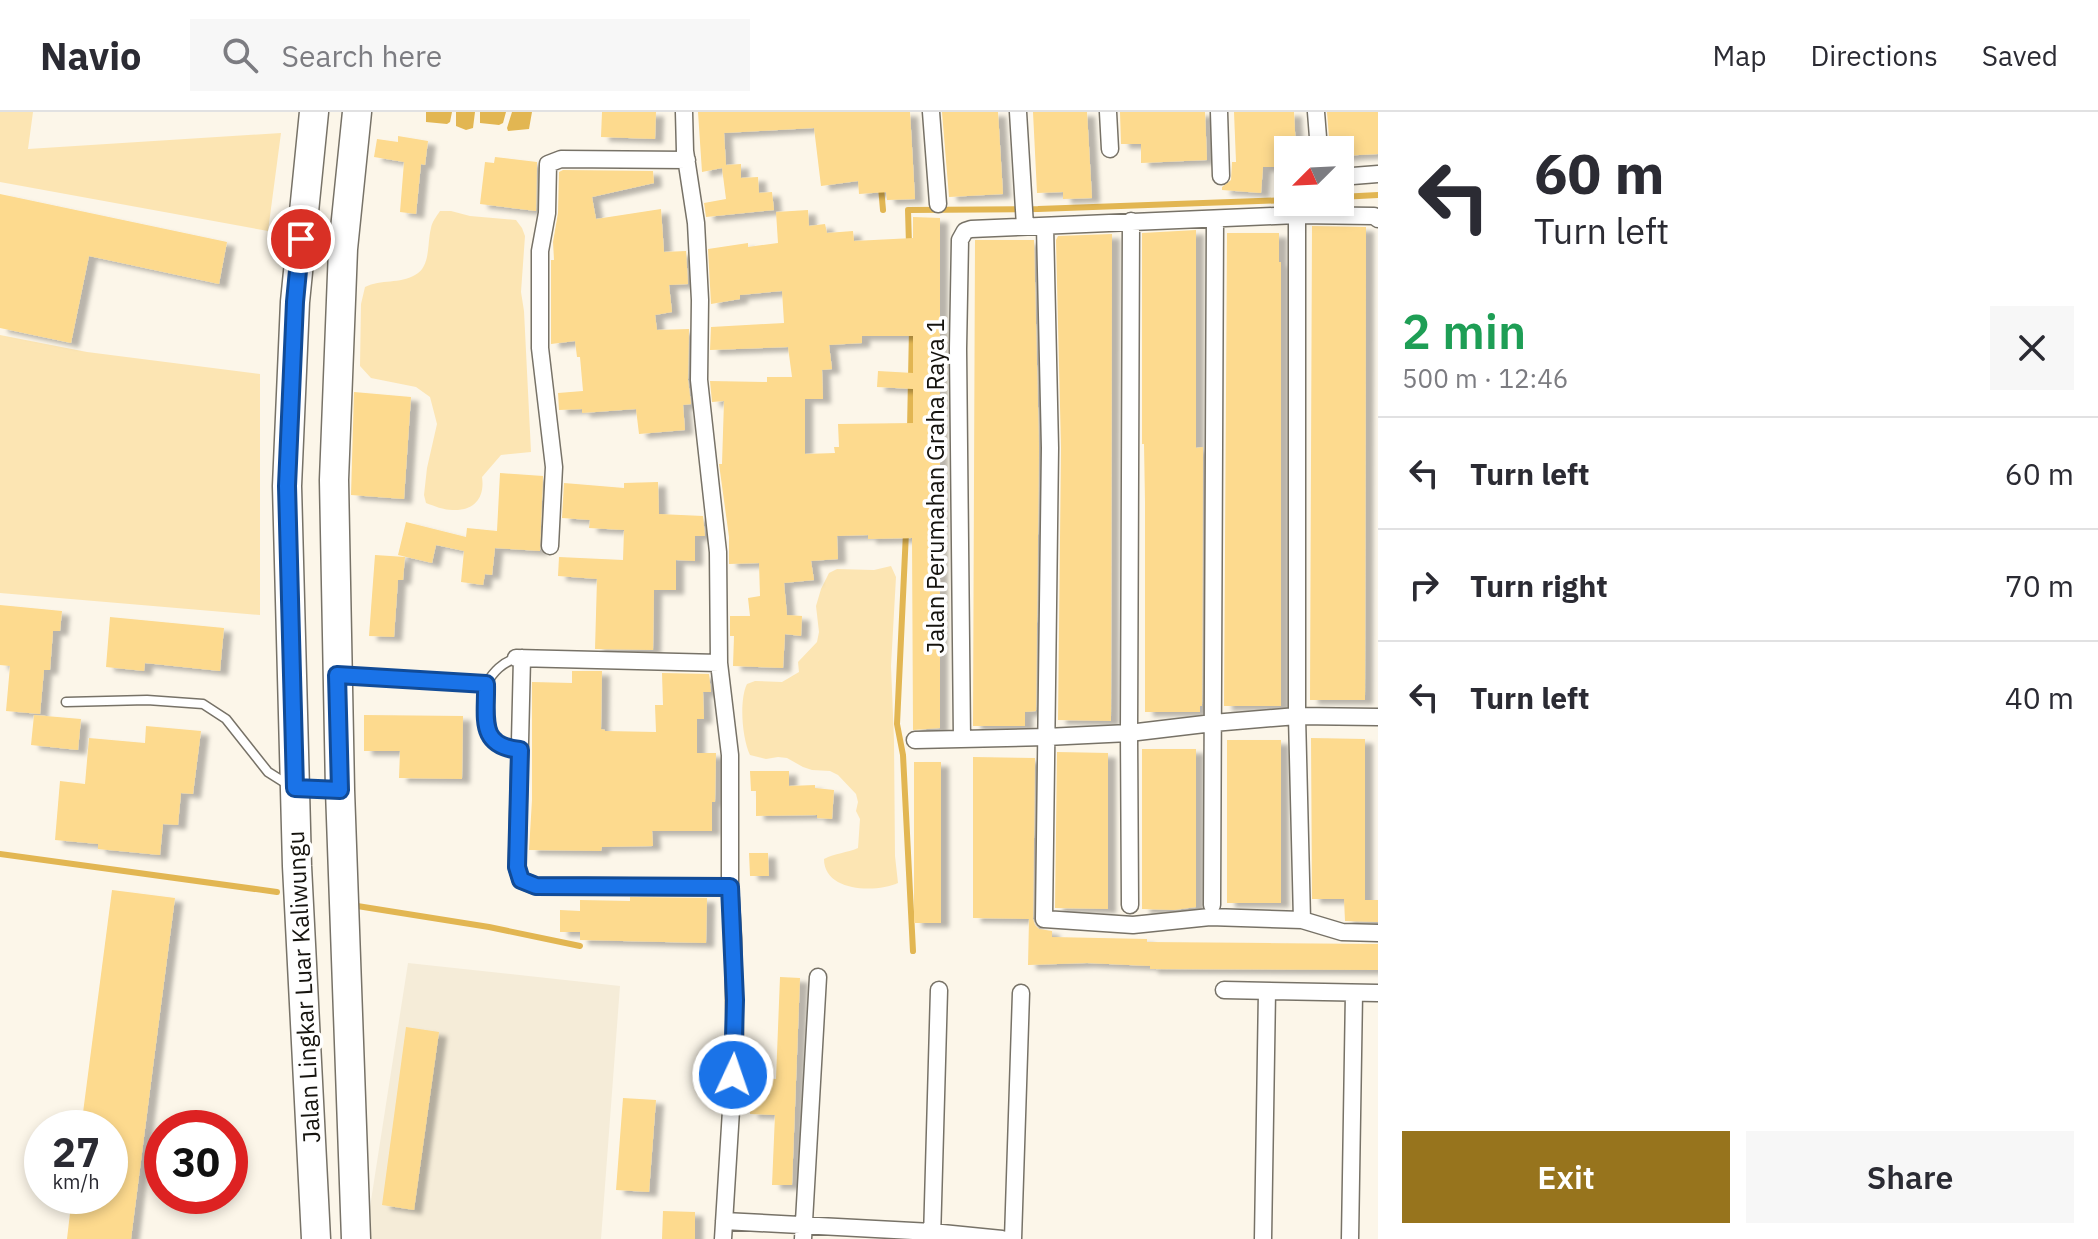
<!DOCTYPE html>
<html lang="en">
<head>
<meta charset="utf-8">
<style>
	body { margin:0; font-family:"IBM Plex Sans",sans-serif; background:#f7f7f7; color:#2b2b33; height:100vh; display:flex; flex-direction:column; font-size:30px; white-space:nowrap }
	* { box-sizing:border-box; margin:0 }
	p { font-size:26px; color:#7c7c81 }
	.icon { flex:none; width:44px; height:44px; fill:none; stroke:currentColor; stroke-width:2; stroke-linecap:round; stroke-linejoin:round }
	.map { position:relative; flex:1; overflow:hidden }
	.sheet { display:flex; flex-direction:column; background:#fff; width:720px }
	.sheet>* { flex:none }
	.top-card { background:#fff; color:#2b2b33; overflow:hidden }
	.needle { width:52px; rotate:246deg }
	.fabs { position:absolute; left:1274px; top:24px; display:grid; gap:16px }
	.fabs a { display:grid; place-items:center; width:80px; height:80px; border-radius:0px; background:#fff; box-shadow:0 4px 12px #0003; font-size:40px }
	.speed { position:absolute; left:24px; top:998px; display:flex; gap:16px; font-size:40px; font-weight:700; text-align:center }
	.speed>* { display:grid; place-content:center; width:104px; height:104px; border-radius:50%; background:#fff; box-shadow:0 4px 12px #0003; line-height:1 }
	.speed small { font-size:20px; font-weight:400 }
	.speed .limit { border:12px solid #d22; background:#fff; color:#111 }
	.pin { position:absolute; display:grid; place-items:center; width:68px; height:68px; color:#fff; margin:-34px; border:4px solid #fff; border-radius:50%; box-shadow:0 2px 8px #0007 }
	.me { position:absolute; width:88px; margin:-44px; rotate:3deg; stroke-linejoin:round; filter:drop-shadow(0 0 6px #0008) }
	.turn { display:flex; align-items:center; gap:28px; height:168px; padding:0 24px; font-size:36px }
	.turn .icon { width:104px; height:104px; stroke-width:2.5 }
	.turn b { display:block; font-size:56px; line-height:68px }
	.round { display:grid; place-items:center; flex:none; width:84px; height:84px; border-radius:0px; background:#f7f7f7 }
	.head { display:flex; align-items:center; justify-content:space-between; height:136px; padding:0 24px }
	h1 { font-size:48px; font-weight:600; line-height:60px; color:#1e9e55 }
	.button { display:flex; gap:16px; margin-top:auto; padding:16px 24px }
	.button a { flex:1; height:92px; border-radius:0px; background:#97741d; color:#fff; font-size:32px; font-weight:600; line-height:92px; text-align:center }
	.button a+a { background:#f7f7f7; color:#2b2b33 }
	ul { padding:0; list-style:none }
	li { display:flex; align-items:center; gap:24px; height:112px; padding:0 24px; border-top:2px solid #e1e1e2 }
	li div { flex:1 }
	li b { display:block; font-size:30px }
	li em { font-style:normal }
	header { display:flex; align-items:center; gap:48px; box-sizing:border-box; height:112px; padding:0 40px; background:#fff; border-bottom:2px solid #e1e1e2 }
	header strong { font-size:38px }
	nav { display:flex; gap:44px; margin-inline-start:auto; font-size:28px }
	.search { width:560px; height:72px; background:#f7f7f7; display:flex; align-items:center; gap:20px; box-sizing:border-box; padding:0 28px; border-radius:0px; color:#7c7c81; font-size:30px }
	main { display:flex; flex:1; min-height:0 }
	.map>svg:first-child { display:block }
	.built { fill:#f5ecd8 }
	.green { fill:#fce5b3 }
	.water { fill:#e2b652 }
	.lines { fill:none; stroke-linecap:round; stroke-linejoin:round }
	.stream { stroke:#e2b652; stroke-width:6 }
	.building { fill:#fdda8e; fill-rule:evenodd; filter:url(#shadow) }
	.lane-casing { stroke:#777267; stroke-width:11 }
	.street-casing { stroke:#777267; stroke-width:19 }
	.highway-casing { stroke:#777267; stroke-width:31 }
	.lane { stroke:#fff; stroke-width:8 }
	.street { stroke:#fff; stroke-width:16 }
	.highway { stroke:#fff; stroke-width:28 }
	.route-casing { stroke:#114b97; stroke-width:20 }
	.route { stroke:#1a73e8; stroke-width:14 }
	.labels { text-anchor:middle; stroke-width:7; stroke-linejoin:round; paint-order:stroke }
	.street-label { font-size:24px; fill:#15130e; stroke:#fff }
</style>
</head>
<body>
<header>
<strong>Navio</strong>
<div class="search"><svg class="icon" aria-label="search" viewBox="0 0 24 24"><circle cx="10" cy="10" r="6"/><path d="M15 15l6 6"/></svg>Search here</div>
<nav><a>Map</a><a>Directions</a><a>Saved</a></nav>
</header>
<main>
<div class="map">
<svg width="1378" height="1127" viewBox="0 0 1378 1127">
	<defs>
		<filter id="shadow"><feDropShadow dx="8" dy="4.5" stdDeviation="2" flood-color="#0004"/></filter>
	</defs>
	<rect width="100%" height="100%" fill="#fcf6e9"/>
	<path class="built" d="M408,851l212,23 -19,253h-236z"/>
	<path class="green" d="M0,0h33l-5,37 253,-16 -13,98 -268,-49z
		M440,99h11l19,5 46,4 6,8 3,8 -4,56 3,19 7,141 -30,3 -19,22c3,20 -7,34 -30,33 -8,0 -18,-4 -26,-7l-2,-8 3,-27 10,-44 -7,-27 -14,-10 -45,-9 -11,-12 1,-62 4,-17c16,-8 35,-3 50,-12 16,-8 12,-32 16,-47 1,-6 5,-11 9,-17z
		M0,223l87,17 173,22v241l-260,-22z
		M891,454l5,11 -5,89 3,75 1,115 3,27c-22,10 -74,9 -74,-24 11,-6 23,-6 34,-11l2,-29 -4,-8 2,-9 -2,-8 -18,-19 -8,-4 -18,-1 -9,-3 -16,-9 -9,-1 -12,2 -16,-4c-8,-17 -11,-55 -3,-71l8,-3 27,1 17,-10 -1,-10 19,-20 2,-10 -3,-26 5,-17 8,-16 8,-4 37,1z"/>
	<path class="water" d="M426,0h26l-2,10 -3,2 -21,-2z
		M456,0h19l-2,16 -7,2 -10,-4z
		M480,0h26l-3,11 -4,2 -19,-2z
		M512,0h20l-3,17 -21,2 -1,-3z"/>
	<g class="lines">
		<path class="stream" d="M881,75l2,23
			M1340,85l38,-2
			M909,133l-1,-35 130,-1 250,-9
			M910,317l2,-101
			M906,420l-9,192 6,31 10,196
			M0,742l277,38
			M351,793l138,22 91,19"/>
	</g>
	<path class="building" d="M602,0h54l-1,27 -54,-2z
		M698,0h212l5,87 -28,1 -1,-8 -27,2 -1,-13 -37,5 -7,-58 -90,5 2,32 15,-1v14l17,-1 1,16 13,-1 2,18 -68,7 -2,-14 22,-4 -4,-31 -20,4z
		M942,0h56l5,82 -54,3z
		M1033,0h54l5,86 -29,1v-7l-26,1z
		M1120,0h85l2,48 -66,3v-19h-20z
		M1234,0h60l2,38h-8v17h-25l-2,26 -39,-3v-3l9,-7 1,-18h4z
		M1327,0h51v42l-38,2v-6h-10z
		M398,24l30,5 -3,24 -4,-1 -5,50 -16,-2 4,-50 -30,-5 3,-18 21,3z
		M495,45l42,5 -1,49 -56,-7 5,-42 9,1z
		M563,58l90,1 1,12 -62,14 4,22 65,-10 3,43 22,-1 2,33 -19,1 3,27 -17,3 2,15 32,-1 -1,51 3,24 -8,1 2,25 -46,4 -3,-25 -54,4v-4l-23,1 -1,-17 25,-2 -3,-34h-3l-2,-16 -24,3v-84h3l-1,-18 5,-29 1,-41z
		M0,82l227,48 -8,42 -130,-28 -18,87 -71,-15z
		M808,98l1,16 16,-2 2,9 26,-2 1,10 59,-3v-21l27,1v510l-27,2 -1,-192 -44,1v-4l-31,1 1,23 -27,2 3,19 -30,3 3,32 15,1 -1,20 -16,-2 -2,34 -50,-2 1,-30h-4v-20h20l-2,-18 12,-2 -1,-33 -30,1v-27l-10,-73h3l2,-63 -12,1 -2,-21 57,1v-5h25l-4,-30 -78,3 1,-23 73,-4 -2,-32 -42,4v4l-29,5 -3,-55 40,-6v4l30,-4 -2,-31zM862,224h51v37l-35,-2 -1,16 36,2v34l-75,1 1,23h-5l1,6 -30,1v-55h18l-1,-29 10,-1 -3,-24 33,-2z
		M1312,114l54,1 -1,473h-55z
		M1196,118v218l7,-1 -1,259h-2v6h-55v-210l-1,-58h-2v-211z
		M1227,121h52v29h2v444h-57z
		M1112,122l-1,487 -53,-1 3,-272 -5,-208 2,-4z
		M975,128h59l5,208 -3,263 -11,1v14h-52z
		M354,280l57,5 -7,102 -53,-4z
		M500,361l43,3 -3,75 -45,-3 -3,27 -7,-1 -2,11 -22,-3 3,-31 -28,-6 -4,18 -34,-8 8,-33 60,15 1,-9 30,3z
		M658,370l1,32 44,2 2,20h-10v25l-19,-1v30h-22l-1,60 -58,-1 2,-70 -39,-3 1,-19 64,3 1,-30 -35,-2 1,-8 -28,-2 2,-35 60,5v-5z
		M375,443l30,2 -2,23h-5l-4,57 -25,-1z
		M0,493l62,6 -2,20h-7l-3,39h-6l-4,44 -34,-3 4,-45 -10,-1z
		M110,505l114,11 -4,43 -75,-8 -1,8 -38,-4z
		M572,559h30l-1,58 4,1v1l51,1 -1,-27h8l-1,-32 47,1 2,18h-8l1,27h-7v34h19l-1,49h-3v29h-60l1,15 -51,1 -1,4 -72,-1 3,-50v-118l40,1z
		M34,603l47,4 -3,31 -47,-5z
		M364,603l99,1 -1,63 -63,-1 1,-27h-36z
		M146,614l55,5 -8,63 -12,-1 -3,32 -15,-1 -3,31 -62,-6v-5l-43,-4 5,-59 25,3 4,-46 56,5z
		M1311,626l54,1v161h13v22l-33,-1 -1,-22h-32z
		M1227,628h54v163h-54z
		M1142,637h54v158l-22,3 -32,-1z
		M1057,640l51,1v156l-53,-1z
		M973,645l62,1 -2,161 2,6 4,4 13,2v6l95,2v3l231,2v26l-228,-1v-3l-63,-3 -59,2 1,-46 -56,-1z
		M914,650h27v161h-27z
		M750,659h39v15l26,-1v3l19,2 -2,29 -15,-1v-3l-61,1v-25h-5z
		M749,741h19l1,23h-19z
		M112,778l63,8 -21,161 -23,180h-64l5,-43h38v-68h-29z
		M630,785l77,1 -1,45 -126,-3v-8h-20v-22l20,1v-11l50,1z
		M780,865l20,1 -8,207h-20l3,-70 -25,-1 1,-36 25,1z
		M406,915l33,5 -25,178 -32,-5z
		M623,986l33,2 -7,92 -33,-2z
		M663,1099l32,1v27h-33z"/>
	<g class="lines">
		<g class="lane-casing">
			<path id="lane" d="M344,563l142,9c8,-13 16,-21 30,-26
				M486,572c1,34 -9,61 34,66
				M66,590l81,-2 56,4 23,15 42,53 19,12
				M300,677l34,1"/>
		</g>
		<g class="street-casing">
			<path id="street" d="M684,0l1,39 11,72 4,77 -1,80 19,172 1,111 11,92v132l3,51 2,108 -12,193
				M931,0l7,92
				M1018,0l7,114
				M1108,0l2,37
				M1219,0l2,64
				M1316,0l3,38
				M1340,65l38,-3
				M1297,103v501l5,204
				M1045,114l5,222 -6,471 89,6 77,-8 92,3 40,12 36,1
				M550,434l4,-79 -14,-119v-97l7,-38 1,-49 13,-5 126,1
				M516,546l203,5
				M522,546l-5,209 4,13 15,6 194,1
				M962,627l-4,-390 2,-109 5,-9 6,-2 326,-14 77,1 4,3
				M915,628l131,-3 83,-4 84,-10 84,-7 81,1
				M1130,793l-1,-172 2,-512
				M1212,793l3,-686
				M1224,878l154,3
				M724,1109l208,11 70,7
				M803,1127l15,-262
				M932,1127l7,-249
				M1013,1127l8,-246
				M1263,1127l4,-248
				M1350,1127l4,-246"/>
		</g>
		<g class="highway-casing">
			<path id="highway" d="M314,0l-19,190 -8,184 10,380 19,373
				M356,1127l-16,-449 -6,-310 9,-231 14,-137"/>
		</g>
		<use href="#lane" class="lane"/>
		<use href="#street" class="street"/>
		<use href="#highway" class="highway"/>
	</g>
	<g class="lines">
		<g class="route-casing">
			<path id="route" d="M301,127l-6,63 -8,184 8,302 45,2 -3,-115 149,9c1,33 -9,62 34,66l-3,117 4,13 15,6 194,1 5,113 -2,75"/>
		</g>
		<use href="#route" class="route"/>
	</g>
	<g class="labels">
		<g class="street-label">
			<text transform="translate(936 374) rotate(-90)" y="8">Jalan Perumahan Graha Raya 1</text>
			<text transform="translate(304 875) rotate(-93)" y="8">Jalan Lingkar Luar Kaliwungu</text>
		</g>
	</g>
</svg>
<div class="fabs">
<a><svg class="needle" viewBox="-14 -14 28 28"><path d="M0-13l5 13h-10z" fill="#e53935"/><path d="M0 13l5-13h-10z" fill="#7c7c81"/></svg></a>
</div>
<div class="speed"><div>27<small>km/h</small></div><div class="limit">30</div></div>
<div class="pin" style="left:301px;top:127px;background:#d93025"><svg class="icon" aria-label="arrive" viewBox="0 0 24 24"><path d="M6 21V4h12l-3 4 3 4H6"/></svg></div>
<svg class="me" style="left:733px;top:963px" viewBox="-20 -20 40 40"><circle r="17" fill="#1a73e8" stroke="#fff" stroke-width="3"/><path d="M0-11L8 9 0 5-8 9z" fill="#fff"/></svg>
</div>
<section class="sheet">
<div class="top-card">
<div class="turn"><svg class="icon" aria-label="left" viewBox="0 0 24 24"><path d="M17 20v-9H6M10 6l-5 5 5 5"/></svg><div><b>60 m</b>Turn left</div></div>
</div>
<div class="head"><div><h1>2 min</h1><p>500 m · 12:46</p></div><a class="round"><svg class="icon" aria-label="close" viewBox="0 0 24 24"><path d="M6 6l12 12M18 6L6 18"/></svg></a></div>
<ul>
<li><svg class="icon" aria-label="left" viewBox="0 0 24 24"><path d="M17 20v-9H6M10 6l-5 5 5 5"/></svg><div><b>Turn left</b></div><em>60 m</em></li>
<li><svg class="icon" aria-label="right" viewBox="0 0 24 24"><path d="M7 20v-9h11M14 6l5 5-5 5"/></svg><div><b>Turn right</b></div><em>70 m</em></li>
<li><svg class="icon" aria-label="left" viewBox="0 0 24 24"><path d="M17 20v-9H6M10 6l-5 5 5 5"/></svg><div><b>Turn left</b></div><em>40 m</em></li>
</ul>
<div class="button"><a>Exit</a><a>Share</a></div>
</section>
</main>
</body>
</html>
